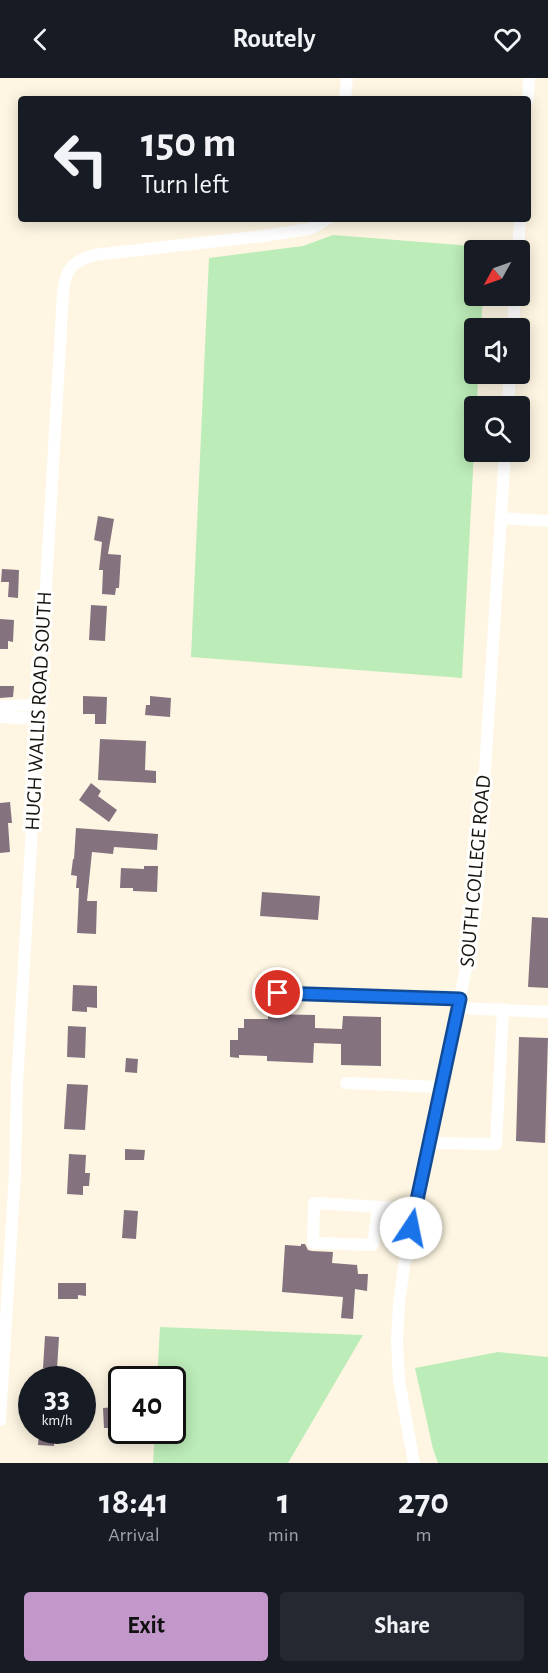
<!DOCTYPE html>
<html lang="en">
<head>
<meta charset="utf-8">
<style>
	body { margin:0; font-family:"Alegreya Sans",sans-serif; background:#242831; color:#f1f3f6; height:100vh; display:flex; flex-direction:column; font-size:22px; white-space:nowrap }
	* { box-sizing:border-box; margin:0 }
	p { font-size:20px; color:#9ea1a6 }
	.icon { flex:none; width:33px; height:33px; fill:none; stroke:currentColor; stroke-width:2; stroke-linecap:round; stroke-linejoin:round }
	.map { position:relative; height:1385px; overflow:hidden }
	.sheet { display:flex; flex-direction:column; background:#171b24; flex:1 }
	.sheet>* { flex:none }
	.hud { position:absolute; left:18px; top:18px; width:513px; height:126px; border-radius:6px; box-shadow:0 3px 15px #0003; background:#171b24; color:#f1f3f6; overflow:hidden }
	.needle { width:39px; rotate:230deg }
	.fabs { position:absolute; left:464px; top:162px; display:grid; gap:12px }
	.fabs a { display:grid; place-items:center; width:66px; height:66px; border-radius:6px; background:#171b24; box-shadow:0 3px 15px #0003; font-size:30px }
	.speed { position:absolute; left:18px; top:1288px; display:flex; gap:12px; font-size:30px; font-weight:700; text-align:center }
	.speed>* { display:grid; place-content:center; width:78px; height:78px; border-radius:50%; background:#171b24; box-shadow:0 3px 15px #0003; line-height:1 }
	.speed small { font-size:15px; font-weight:400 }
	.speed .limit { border:3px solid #111; border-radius:9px; background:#fff; color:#111 }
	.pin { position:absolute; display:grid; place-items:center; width:51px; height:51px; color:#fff; margin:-26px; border:3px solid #fff; border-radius:50%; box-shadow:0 2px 6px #0007 }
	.me { position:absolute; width:66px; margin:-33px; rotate:11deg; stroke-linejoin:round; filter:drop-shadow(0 0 4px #0008) }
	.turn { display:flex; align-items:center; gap:21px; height:126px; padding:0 24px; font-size:27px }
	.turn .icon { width:78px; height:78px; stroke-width:2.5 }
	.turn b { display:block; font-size:42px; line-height:51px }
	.eta { display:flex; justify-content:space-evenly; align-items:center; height:102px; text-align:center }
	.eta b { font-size:36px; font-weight:700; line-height:42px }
	.primary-button { display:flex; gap:12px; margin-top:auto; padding:12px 24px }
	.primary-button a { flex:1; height:69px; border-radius:6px; background:#c198c9; color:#111; font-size:24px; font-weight:700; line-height:69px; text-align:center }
	.primary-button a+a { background:#242831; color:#f1f3f6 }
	header { display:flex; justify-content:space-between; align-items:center; height:78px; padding:0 24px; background:#171b24; font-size:27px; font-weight:700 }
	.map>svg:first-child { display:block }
	.green { fill:#bcecb8 }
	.building { fill:#84737f }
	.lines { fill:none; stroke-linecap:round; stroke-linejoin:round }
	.minor { stroke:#fff; stroke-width:12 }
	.route-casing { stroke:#114b97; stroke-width:15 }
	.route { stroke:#1a73e8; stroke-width:10 }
	.labels { text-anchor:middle; stroke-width:6; stroke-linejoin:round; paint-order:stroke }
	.street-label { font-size:21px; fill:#19160f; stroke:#fff }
</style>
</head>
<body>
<header><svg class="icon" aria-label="back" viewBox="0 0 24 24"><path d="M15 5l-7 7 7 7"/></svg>Routely<svg class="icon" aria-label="heart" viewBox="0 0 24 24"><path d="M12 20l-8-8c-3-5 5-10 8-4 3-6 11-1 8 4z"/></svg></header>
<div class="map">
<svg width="548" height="1385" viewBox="0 0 548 1385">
	<rect width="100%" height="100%" fill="#fef6e2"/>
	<path class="green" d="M333,157l152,12v3h-11v46h9l-2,32h-7v46h4l-1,32h-3v46l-12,226 -271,-21 18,-399 94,-12z
		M160,1249l203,8 -75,128h-135l2,-32h17v-51h-15z
		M498,1274l50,5v106h-110l-5,-14 -18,-81z"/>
	<path class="building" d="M98,438l16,3 -6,35 13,1 -2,33h-3l-1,7 -13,-1 1,-24h-4l3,-28 -8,-2z
		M2,491l17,1 -1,28 -10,-1 1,-15h-8z
		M91,527l16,1 -2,35 -16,-1z
		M0,541l14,1 -1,22 -5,-1v8h-8z
		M0,608h14l-1,11 -13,1z
		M83,618l24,1 -1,27h-11v-10h-12z
		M150,618l21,2 -1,19 -25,-2 1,-10h4z
		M100,661l46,2 -1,29 11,1v12l-58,-3z
		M91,705l10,8 -3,5 19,14 -8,12 -30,-22z
		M10,724l2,21h-4l2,29 -10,1v-50z
		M76,750l82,6 -1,16 -43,-3 -1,7 -21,-2 -5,49h10l-1,33 -19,-1 2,-45h-3l1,-12 -6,-1 2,-16h1z
		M144,788h14l-1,26 -24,-1v-3h-13l1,-20 23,1z
		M262,814l58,4 -2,24 -58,-4z
		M532,839l16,1v70l-20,-1z
		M73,907l24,1v22l-10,-1v5l-15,-1z
		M268,936l47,1v13l27,1 1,-13 38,1v49l-40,-1v-21l-27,-1 -1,20 -46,-2v-5l-28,-1v3l-9,-1v-17h8v-12h6v-9h24z
		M68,948l18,1 -1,31 -18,-1z
		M519,959l29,1 -3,105 -29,-2z
		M126,980l12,1 -1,14 -12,-1z
		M67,1006l21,1 -3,45 -21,-1z
		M125,1071l20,1 -1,10h-19z
		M69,1076l17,1 -1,18h5l-1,13h-6v9l-16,-1z
		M124,1132l14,1 -2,28 -14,-1z
		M301,1166h4l3,6 4,1 21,1 -1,11 25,2 1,9h10l-1,17 -12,-2 -2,30 -12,-1 2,-21 -61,-5 3,-47 16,1z
		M58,1205h28v13l-8,-1v4h-20z
		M45,1258l14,1 -2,32 -14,-1z
		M116,1329l1,21h-13l-1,-20z
		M39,1353h16l-1,15 -16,-1z"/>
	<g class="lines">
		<path class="minor" d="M345,21l2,-21
			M528,21l1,-21
			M518,172l2,-31
			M513,250l2,-32
			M508,328l2,-32
			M501,440l47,3
			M0,628l39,-1
			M0,639l38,2
			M278,915l182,6
			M459,930l89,4
			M346,1005l94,4
			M429,1065l67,1 7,-135
			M378,1129l-5,38 -60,-2 1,-40 101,6
			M0,1342l15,-248 2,-88 46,-790c2,-24 8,-32 31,-39l169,-19 46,-7 5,-2 13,-8
			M414,1385l-15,-83 -2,-39 2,-38 5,-36 11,-58 56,-264 7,-63 27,-430"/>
	</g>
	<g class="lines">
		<g class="route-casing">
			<path id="route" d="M278,915l182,6 -49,229"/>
		</g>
		<use href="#route" class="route"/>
	</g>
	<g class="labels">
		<g class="street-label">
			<text transform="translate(38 633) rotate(-87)" y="7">HUGH WALLIS ROAD SOUTH</text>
			<text transform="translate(475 793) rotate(-85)" y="7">SOUTH COLLEGE ROAD</text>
		</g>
	</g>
</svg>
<div class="fabs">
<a><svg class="needle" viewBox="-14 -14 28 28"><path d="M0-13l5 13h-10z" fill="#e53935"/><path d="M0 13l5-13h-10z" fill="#9ea1a6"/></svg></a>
<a><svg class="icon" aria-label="sound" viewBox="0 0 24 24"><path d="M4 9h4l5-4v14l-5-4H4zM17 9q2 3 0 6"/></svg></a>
<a><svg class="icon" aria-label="search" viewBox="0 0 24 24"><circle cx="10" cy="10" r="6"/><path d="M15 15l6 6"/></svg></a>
</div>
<div class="speed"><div>33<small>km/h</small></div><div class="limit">40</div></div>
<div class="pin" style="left:278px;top:915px;background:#d93025"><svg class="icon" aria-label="arrive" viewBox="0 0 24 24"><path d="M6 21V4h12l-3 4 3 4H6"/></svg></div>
<svg class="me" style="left:411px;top:1150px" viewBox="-20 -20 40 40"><circle r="19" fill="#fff"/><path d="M0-13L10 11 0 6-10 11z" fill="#1a73e8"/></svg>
<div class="hud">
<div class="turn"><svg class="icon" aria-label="left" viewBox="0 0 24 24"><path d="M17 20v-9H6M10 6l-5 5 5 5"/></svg><div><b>150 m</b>Turn left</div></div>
</div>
</div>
<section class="sheet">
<div class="eta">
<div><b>18:41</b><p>Arrival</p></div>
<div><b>1</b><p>min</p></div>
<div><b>270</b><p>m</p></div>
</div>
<div class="primary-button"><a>Exit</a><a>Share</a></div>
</section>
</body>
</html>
